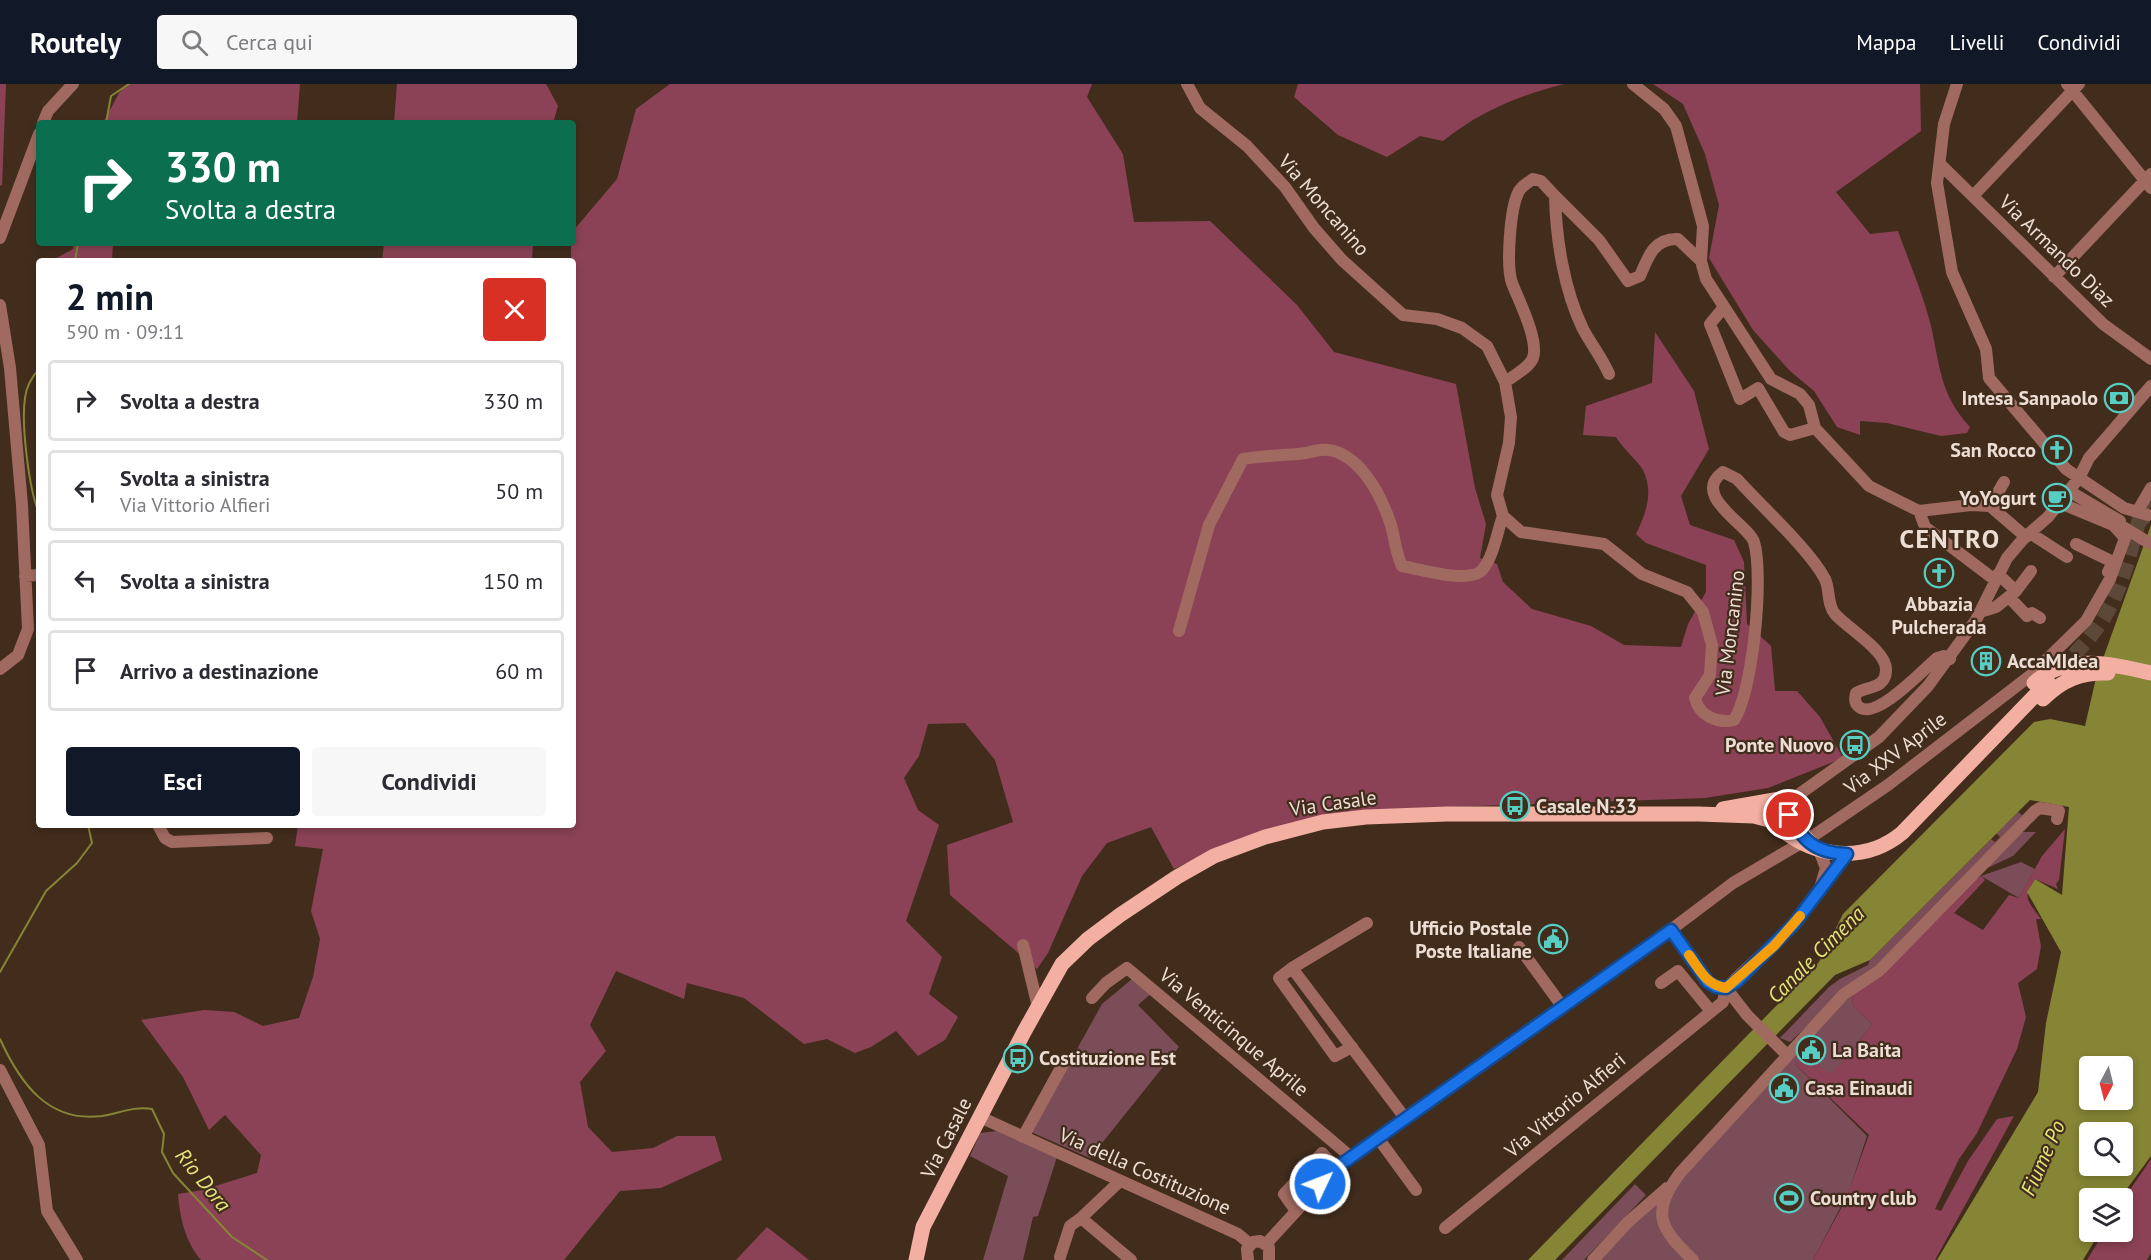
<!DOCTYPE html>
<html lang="it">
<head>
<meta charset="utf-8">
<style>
	body { margin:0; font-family:"PT Sans",sans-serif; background:#f7f7f7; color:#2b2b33; height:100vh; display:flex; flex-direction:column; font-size:22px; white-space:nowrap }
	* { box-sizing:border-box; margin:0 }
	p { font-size:20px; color:#7c7c81 }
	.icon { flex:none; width:33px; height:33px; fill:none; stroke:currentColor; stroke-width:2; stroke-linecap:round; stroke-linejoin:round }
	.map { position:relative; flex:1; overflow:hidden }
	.sheet { position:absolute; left:36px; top:174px; width:540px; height:570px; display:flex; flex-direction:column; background:#fff; border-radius:6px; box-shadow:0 3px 9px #0003 }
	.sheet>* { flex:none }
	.guide { position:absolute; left:36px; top:36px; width:540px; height:126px; border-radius:6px; box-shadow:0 3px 9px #0003; background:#0b6e4f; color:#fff; overflow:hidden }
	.needle { width:39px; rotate:187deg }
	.tools { position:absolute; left:2079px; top:972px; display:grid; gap:12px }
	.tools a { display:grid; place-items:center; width:54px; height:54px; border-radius:6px; background:#fff; box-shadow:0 3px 9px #0003; font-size:30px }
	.pin { position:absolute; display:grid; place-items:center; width:51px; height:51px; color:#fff; margin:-26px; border:3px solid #fff; border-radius:50%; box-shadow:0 2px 6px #0007 }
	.me { position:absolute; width:66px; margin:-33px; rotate:47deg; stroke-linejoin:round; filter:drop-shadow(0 0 4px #0008) }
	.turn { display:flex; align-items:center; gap:21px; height:126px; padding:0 30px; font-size:27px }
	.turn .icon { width:78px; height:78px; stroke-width:2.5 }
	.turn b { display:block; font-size:42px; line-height:51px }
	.round { display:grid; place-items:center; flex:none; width:63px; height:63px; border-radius:6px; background:#f7f7f7 }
	.headline { display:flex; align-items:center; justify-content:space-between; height:102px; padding:0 30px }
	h1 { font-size:36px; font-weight:700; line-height:45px; color:#111827 }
	.button { display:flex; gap:12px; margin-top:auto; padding:12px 30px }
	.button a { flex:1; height:69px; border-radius:6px; background:#111827; color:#fff; font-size:24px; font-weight:700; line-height:69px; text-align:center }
	.button a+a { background:#f7f7f7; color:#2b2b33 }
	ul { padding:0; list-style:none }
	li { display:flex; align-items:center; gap:18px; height:81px; margin:0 12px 9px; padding:0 18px; border:3px solid #e1e1e2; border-radius:6px }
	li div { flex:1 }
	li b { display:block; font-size:22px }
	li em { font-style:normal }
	header { display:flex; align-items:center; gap:36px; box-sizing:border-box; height:84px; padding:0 30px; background:#111827; color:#fff }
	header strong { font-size:28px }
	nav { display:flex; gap:33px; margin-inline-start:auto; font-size:21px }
	.search { width:420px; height:54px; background:#f7f7f7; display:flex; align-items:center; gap:15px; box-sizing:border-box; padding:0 21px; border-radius:6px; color:#7c7c81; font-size:22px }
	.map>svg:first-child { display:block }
	.green { fill:#7b4d58 }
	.forest { fill:#8c4256 }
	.water { fill:#858535; fill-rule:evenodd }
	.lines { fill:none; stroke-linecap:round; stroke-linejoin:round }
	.stream { stroke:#858535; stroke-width:2 }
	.minor-tunnel { stroke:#5c4838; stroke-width:12; stroke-dasharray:12 6; stroke-linecap:butt }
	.major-tunnel { stroke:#5c4838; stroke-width:15; stroke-dasharray:15 8; stroke-linecap:butt }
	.minor { stroke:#a16a60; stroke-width:12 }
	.major { stroke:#f3afa2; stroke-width:15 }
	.route-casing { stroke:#114b97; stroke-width:15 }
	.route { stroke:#1a73e8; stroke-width:10 }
	.slow { stroke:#f59e0b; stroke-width:10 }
	.labels { text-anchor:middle; stroke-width:4.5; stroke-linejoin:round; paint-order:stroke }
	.street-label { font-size:20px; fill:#ecded4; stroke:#422d1d }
	.poi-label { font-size:20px; font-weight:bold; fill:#ecded4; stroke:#422d1d; text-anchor:start }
	.water-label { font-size:21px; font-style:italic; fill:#e6e77a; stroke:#422d1d }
	.district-label { font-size:26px; font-weight:bold; letter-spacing:1.5px; fill:#ecded4; stroke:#422d1d }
</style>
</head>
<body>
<header>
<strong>Routely</strong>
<div class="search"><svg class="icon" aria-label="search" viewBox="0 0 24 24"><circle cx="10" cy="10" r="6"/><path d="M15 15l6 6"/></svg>Cerca qui</div>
<nav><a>Mappa</a><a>Livelli</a><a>Condividi</a></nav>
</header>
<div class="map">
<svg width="2151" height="1176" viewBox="0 0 2151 1176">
	<rect width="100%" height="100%" fill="#422d1d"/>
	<path class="green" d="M2026,727l-137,145 -47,37 -52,49 -10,-4 49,-51 11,-8 28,-14 2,-5 121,-121 4,3 5,-5 -4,-4 22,-21 4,3z
		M2019,748h17l-23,24 -34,16z
		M2021,778l14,7 -16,29 -38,-22z
		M1132,895l21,13 -15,13 41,42 -89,111 -59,-26 71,-128z
		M1852,910l1,12 19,18 -26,35 -16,16 -26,-21 -9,10 72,72 -18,55 -36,69h-215z
		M997,1047l60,26 -19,59 -5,1 -10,43h-40l25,-84 -38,-20 10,-23z
		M1635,1100l11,11 -62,65h-22z"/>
	<path class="forest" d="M0,0h6l-4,102 -2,-1z
		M127,0h173l-3,39h-194l16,-30z
		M397,0h149l12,22 -5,17h-159z
		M670,0h422l-5,13 36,57 11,68 76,-1 87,84 37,47 122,32 19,104 11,36 -6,34 17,6 6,18 29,27 59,17 33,19 57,2 7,-23 18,-32v-27l-60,-22 -10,-9c10,-21 18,-41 7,-64 -4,-8 -20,-21 -27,-33l-33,-2 3,-29 66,-23 3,-51 39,59 15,58 -28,47 9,29 44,15 10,22 3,62 24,22 4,45h22l23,26 23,41 -75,30 -63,10 -283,10 -210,43 -38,18 -23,-42 -44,16 -25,33 -34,77 -11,16 -87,-74 -3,-50 66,-23 -18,-62 -30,-37 -37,1 -9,32 -15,22 14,32 21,15 -33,96 36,36 -13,37 29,23 -13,23 -27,16 -22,-25 -25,16 -16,6 -28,-14 -23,5 -60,-46 -57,-15 -3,16 -68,-28 -26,54 16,26 -26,31 8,45 24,25 41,-4 24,-12h38l7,24 -61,28 -41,3 -56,69h-363c-16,-19 -21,-42 -23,-66l25,-4 54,-17 4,-18 -36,-40 -16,15 -26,-53 -42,-57 63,-10 30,2 29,14 36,-8 14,-41 7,-38 -9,-28 12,-62 -28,-3 3,-21h275l-2,-582 2,-12 44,-52 19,-70z
		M1298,0h266c-46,12 -84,27 -121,57l-23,-5 -33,21 -49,-22 -44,-38z
		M1653,0h267l1,47 -85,61 34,42 28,-3c11,31 25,63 33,95 9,40 9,69 39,101l-3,6 -26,3 -54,-13 -27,-2v14l-23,-8 -23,-36 -24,-20 -37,-41 -44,-72 10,-53 -14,-51 -22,-50z
		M74,159h39l-1,18h-61l22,-12z
		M384,159h149l-1,18h-150z
		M2065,745l-6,51 -3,4 2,5 -23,-10c-13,20 -7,22 6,40h-5l5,27 -4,23 -19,14 8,34 -9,32 -40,84 -18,26 -24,50 6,2 27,-50 29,-42 17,-3 -79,144h-122l32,-59 24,-66 -74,-71 9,-10 26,20 16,-15 26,-35 -19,-18 -1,-12 32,-19 4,-8 76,-81 17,-10 4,4 -31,33 29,17 26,-35 10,3 23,-42z
		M2151,1075v94l-4,7h-60l17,-28h18l1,-32z
		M767,1143l42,33h-73z"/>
	<path class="water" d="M2151,441v631l-31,42h-30v34h10l-17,28h-146l101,-168 8,-69 15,-71 -34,-60 8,-13 27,16 7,-88 -39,-7 -160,160 -35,15 -280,285h-27l291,-298 24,-48 191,-192 16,-3 35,7 11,-48zM2090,982h32v34h-32zM2090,1048h32v34h-32z"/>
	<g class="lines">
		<path class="stream" d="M106,39l5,-27 18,-12
			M75,177l3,-18
			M39,285c-7,8 -13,18 -14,29 -4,26 4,92 14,115
			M0,888l46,-81 31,-28 15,-20 -4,-18
			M0,955c20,44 48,84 102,77 18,-3 32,-10 50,-7l12,25 -2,18 11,21 59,64 35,23"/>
		<path class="minor-tunnel" d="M2125,454l23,-23"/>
		<path class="major-tunnel" d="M2058,587c18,-18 35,-35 48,-57 20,-34 27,-76 39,-114"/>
		<path class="minor" d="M1187,0l13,24 47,38 38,41 29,41 28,32 61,55 34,4 25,9 25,18 18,36 6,35 -2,26 -12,52 6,21 18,16 83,12 38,30 45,18 16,20 9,33 -2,30 -15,23c4,18 23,26 39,22 19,-28 30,-145 20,-178 -5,-17 -64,-46 -31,-70l14,7c24,27 72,70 88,100 5,10 2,26 10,35 12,14 52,37 51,56 0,19 -19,16 -30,23 -1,5 -2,9 2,13 16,17 66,-37 79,-48l7,-2 6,3
			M1633,0l31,25 12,17 27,100 -2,35 5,18 65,100 29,15 9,11 6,23 54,58 50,25 52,-6 19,1 36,31
			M1957,0l-13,40 -7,59 15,89 34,77 3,29 77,91 58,39 24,7
			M2067,0l84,104
			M43,39l5,-12 25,-27
			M1940,80l163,160 48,35
			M1973,112l106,-112
			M0,154l39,-104
			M2054,193l97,-103
			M0,221l10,63 12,137 6,124 -10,26 -18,14
			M1724,223l-14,17 30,75 18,-11 26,44 6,3 25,-7
			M1609,290c-7,-16 -18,-30 -26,-45 -19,-39 -27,-90 -28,-133l44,44 29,41 12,-5c8,-19 14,-38 38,-37l23,22
			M1505,298c8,-6 24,-14 28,-24 6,-18 -14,-57 -21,-75 -6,-17 -2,-76 7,-92 3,-5 10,-9 14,-12l8,2 14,15
			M2069,407l51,30
			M1990,422l14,-24
			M1919,427l6,16 70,53
			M2137,428l14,-24
			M2118,440l33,20
			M2030,449l37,24
			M2076,460l37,18 -5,10
			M1998,490l18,17 15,-20
			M25,492l14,-1
			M2009,513l18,19 5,-3 8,5
			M1980,528l16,-5 20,-16
			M1179,547l30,-106 34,-66c19,-3 37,-4 55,-5 13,-1 23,-7 36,-3 29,9 47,45 56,71 5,15 5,30 12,44 18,3 69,19 81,3 11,-14 14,-37 20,-53
			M1787,719l92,-66 49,-51 48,-66 31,-62 17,-20 24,-21 31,-39 10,-20 62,-72
			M158,741l7,13 7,4 95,-4
			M1819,766l7,18 -5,17
			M1367,839l-75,45 113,150
			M1671,846l37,52 8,5 10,1 21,27 39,39
			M1023,861l15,62
			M1519,863l43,59
			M1292,884l-13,10 56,78 17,-9
			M1661,899l17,-12 32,39
			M1092,914l14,-15 21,-15 224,189
			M0,986l39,75 8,66 30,49
			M980,1033l258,117 12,10
			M1023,1053l39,-71
			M1378,1054l38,52
			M1120,1097l-39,37 50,42
			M1296,1127l-12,-17 38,-41 14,15
			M1445,1144l278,-226 3,-14 68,-64 53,-70
			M1266,1160l70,-76 308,-218 89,-67 83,-49 72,-49 143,-110 55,-54 24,-42 15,-41 -12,-13 -53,-22
			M1060,1173l10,-31 11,-8
			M1248,1176l-1,-11 6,-7 7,-1 9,6v13
			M1593,1176l35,-38 39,-34
			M1693,1176c-33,-32 -43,-46 -13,-87l164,-179 35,-23 156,-160 5,-3 19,3 -2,8"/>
		<path class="major" d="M2034,599c33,-30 78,-19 117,-10
			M2043,615c19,-19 38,-27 65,-26
			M1769,718l-4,11c5,9 16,16 24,22 35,24 79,26 113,-2l146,-151
			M1723,725l57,-10 7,4 6,19 17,21
			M916,1176l7,-33 101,-195 38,-68 26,-25 32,-24 57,-38 37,-21 51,-19 58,-15 43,-5 81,-3h252l55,2 15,4"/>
	</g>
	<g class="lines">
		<g class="route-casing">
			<path id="route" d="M1320,1100l16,-16 42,-30 293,-208 37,52 8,5 10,1 11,-7 57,-57 53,-70c-31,-1 -47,-13 -57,-43l-1,4"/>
		</g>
		<use href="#route" class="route"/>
		<path class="slow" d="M1689,871c11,15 17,30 37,33l48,-42 26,-30"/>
	</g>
	<defs>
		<g id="bank-ring" transform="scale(1.5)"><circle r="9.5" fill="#422d1d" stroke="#56cec3" stroke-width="1.5"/><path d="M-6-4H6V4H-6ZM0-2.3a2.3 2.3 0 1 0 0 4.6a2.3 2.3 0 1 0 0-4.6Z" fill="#56cec3"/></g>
		<g id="church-ring" transform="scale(1.5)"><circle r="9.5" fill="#422d1d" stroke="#56cec3" stroke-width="1.5"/><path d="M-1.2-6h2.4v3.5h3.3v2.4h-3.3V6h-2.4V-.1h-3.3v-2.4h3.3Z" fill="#56cec3"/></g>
		<g id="cafe-ring" transform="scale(1.5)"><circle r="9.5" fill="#422d1d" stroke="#56cec3" stroke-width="1.5"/><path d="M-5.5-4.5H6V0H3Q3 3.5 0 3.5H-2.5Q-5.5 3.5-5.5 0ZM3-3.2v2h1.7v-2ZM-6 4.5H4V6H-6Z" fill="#56cec3"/></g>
		<g id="building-ring" transform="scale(1.5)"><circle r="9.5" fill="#422d1d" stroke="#56cec3" stroke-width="1.5"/><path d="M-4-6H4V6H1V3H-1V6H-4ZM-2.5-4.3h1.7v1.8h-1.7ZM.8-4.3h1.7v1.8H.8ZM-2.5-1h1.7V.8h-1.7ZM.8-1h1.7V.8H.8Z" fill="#56cec3"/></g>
		<g id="bus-ring" transform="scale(1.5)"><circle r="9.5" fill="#422d1d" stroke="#56cec3" stroke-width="1.5"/><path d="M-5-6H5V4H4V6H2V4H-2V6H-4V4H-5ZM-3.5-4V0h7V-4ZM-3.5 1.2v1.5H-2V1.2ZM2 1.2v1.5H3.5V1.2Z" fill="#56cec3"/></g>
		<g id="civic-ring" transform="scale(1.5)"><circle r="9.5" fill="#422d1d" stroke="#56cec3" stroke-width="1.5"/><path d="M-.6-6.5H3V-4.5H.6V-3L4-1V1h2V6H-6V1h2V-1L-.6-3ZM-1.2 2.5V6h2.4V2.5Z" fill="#56cec3"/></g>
		<g id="stadium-ring" transform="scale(1.5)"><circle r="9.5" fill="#422d1d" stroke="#56cec3" stroke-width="1.5"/><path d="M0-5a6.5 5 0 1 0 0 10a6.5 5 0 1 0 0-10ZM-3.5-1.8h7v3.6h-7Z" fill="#56cec3"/></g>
	</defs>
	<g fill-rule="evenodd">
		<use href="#bank-ring" x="2119" y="314"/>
		<use href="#church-ring" x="2057" y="366"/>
		<use href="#cafe-ring" x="2057" y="414"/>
		<use href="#church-ring" x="1939" y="489"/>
		<use href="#building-ring" x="1986" y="577"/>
		<use href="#bus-ring" x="1855" y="661"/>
		<use href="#bus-ring" x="1515" y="722"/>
		<use href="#civic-ring" x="1553" y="855"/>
		<use href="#civic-ring" x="1811" y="966"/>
		<use href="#bus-ring" x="1018" y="974"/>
		<use href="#civic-ring" x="1784" y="1004"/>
		<use href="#stadium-ring" x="1789" y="1114"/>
	</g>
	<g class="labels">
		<g class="street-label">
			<text transform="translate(1324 121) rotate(49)" y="7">Via Moncanino</text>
			<text transform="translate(2057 167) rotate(44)" y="7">Via Armando Diaz</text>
			<text transform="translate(1730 549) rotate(-83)" y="7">Via Moncanino</text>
			<text transform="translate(1895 669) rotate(-37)" y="7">Via XXV Aprile</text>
			<text transform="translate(1333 719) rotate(-8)" y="7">Via Casale</text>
			<text transform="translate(1234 948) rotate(40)" y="7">Via Venticinque Aprile</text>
			<text transform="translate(1565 1021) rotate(-40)" y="7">Via Vittorio Alfieri</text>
			<text transform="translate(946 1054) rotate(-63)" y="7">Via Casale</text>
			<text transform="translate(1145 1087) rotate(24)" y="7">Via della Costituzione</text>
		</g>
		<g class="poi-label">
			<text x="2098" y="321" text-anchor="end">Intesa Sanpaolo</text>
			<text x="2036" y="373" text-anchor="end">San Rocco</text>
			<text x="2036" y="421" text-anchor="end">YoYogurt</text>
			<text x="1939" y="527" text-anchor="middle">Abbazia<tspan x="1939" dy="23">Pulcherada</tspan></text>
			<text x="2007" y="584">AccaMIdea</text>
			<text x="1834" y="668" text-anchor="end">Ponte Nuovo</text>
			<text x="1536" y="729">Casale N.33</text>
			<text x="1532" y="851" text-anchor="end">Ufficio Postale<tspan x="1532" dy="23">Poste Italiane</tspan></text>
			<text x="1832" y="973">La Baita</text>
			<text x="1039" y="981">Costituzione Est</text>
			<text x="1805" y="1011">Casa Einaudi</text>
			<text x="1810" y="1121">Country club</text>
		</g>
		<g class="water-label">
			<text transform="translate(1816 871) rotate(-45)" y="7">Canale Cimena</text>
			<text transform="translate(2043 1074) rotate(-66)" y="7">Fiume Po</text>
			<text transform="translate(203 1096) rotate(51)" y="7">Rio Dora</text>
		</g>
		<g class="district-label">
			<text x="1950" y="464">CENTRO</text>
		</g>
	</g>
</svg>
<div class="tools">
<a><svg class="needle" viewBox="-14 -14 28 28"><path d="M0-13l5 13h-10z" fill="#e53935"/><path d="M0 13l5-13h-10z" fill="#7c7c81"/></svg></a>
<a><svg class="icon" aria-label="search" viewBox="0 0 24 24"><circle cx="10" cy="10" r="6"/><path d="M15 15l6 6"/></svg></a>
<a><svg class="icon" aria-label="layers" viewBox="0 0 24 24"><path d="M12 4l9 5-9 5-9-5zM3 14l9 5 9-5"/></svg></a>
</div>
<div class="pin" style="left:1789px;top:731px;background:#d93025"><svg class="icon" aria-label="arrive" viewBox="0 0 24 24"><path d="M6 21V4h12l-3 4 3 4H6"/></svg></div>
<svg class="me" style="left:1320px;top:1100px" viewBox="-20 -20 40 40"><circle r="17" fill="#1a73e8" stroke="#fff" stroke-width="3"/><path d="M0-11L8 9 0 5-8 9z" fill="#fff"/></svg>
<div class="guide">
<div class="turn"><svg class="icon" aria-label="right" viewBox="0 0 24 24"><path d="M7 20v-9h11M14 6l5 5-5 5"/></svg><div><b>330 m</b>Svolta a destra</div></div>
</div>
<section class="sheet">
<div class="headline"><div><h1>2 min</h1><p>590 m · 09:11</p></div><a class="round" style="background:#d93025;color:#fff"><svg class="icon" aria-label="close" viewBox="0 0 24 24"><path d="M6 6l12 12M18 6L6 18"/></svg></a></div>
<ul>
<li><svg class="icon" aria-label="right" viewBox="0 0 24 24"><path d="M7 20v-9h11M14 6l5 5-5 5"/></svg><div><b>Svolta a destra</b></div><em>330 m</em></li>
<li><svg class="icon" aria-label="left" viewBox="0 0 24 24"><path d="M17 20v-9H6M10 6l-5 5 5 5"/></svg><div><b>Svolta a sinistra</b><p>Via Vittorio Alfieri</p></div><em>50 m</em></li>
<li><svg class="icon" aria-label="left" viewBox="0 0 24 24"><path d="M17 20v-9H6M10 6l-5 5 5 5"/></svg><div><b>Svolta a sinistra</b></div><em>150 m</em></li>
<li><svg class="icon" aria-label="arrive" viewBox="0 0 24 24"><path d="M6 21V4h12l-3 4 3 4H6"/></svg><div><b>Arrivo a destinazione</b></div><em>60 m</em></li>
</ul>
<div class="button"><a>Esci</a><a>Condividi</a></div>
</section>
</div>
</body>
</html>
